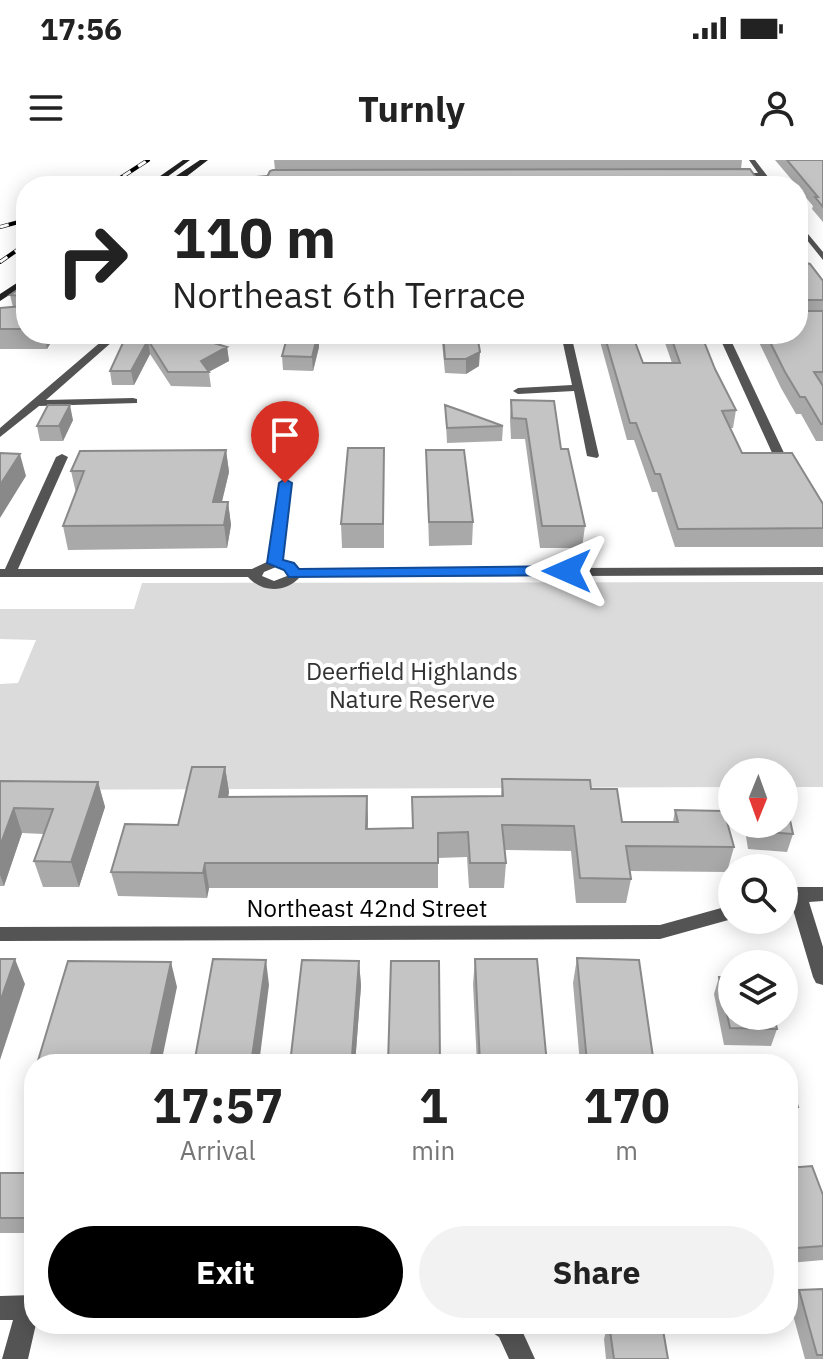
<!DOCTYPE html>
<html lang="en">
<head>
<meta charset="utf-8">
<style>
	body { margin:0; font-family:"IBM Plex Sans",sans-serif; background:#f2f2f2; color:#222; height:100vh; display:flex; flex-direction:column; font-size:30px; white-space:nowrap }
	* { box-sizing:border-box; margin:0 }
	p { font-size:26px; color:#767676 }
	.icon { flex:none; width:44px; height:44px; fill:none; stroke:currentColor; stroke-width:2; stroke-linecap:round; stroke-linejoin:round }
	.map { position:relative; flex:1; overflow:hidden }
	.sheet { position:absolute; left:24px; top:894px; width:774px; height:280px; display:flex; flex-direction:column; background:#fff; border-radius:32px; box-shadow:0 4px 20px #0003 }
	.sheet>* { flex:none }
	.banner { position:absolute; left:16px; top:16px; width:792px; height:168px; border-radius:32px; box-shadow:0 4px 20px #0003; background:#fff; color:#222; overflow:hidden }
	.needle { width:52px; rotate:181deg }
	.fabs { position:absolute; left:718px; top:598px; display:grid; gap:16px }
	.fabs a { display:grid; place-items:center; width:80px; height:80px; border-radius:50%; background:#fff; box-shadow:0 4px 20px #0003; font-size:40px }
	.pin { position:absolute; display:grid; place-items:center; width:68px; height:68px; color:#fff; margin:-82px -34px; border-radius:50% 50% 50% 0; rotate:-45deg; box-shadow:0 0 8px #0007 }
	.pin .icon { rotate:45deg }
	.me { position:absolute; width:88px; margin:-44px; rotate:270deg; stroke-linejoin:round; filter:drop-shadow(0 0 6px #0008) }
	.turn { display:flex; align-items:center; gap:28px; height:168px; padding:0 24px; font-size:36px }
	.turn .icon { width:104px; height:104px; stroke-width:2.5 }
	.turn b { display:block; font-size:56px; line-height:68px }
	.eta { display:flex; justify-content:space-evenly; align-items:center; height:136px; text-align:center }
	.eta b { font-size:48px; font-weight:800; line-height:56px }
	.primary-button { display:flex; gap:16px; margin-top:auto; padding:16px 24px }
	.primary-button a { flex:1; height:92px; border-radius:48px; background:#000; color:#fff; font-size:32px; font-weight:800; line-height:92px; text-align:center }
	.primary-button a+a { background:#f2f2f2; color:#222 }
	.status { display:flex; justify-content:space-between; align-items:center; height:56px; padding:0 40px; background:#fff; direction:ltr }
	.status svg { height:22px; fill:currentColor }
	header { display:flex; justify-content:space-between; align-items:center; height:104px; padding:0 24px; background:#fff; font-size:36px; font-weight:800 }
	.map>svg:first-child { display:block }
	.green { fill:#dbdbdb }
	.lines { fill:none; stroke-linecap:round; stroke-linejoin:round }
	.street { fill:#545454; fill-rule:evenodd }
	.secondary { fill:#212121; fill-rule:evenodd }
	.rail-casing { stroke:#000; stroke-width:4 }
	.rail { stroke:#fff; stroke-width:3; stroke-dasharray:9; stroke-linecap:butt }
	.wall { fill:#a9a9a9; fill-rule:evenodd }
	.shaded-wall { fill:#898989 }
	.building { fill:#c4c4c4; stroke:#898989; stroke-width:2 }
	.route { fill:#1a73e8; stroke:#114b97; stroke-width:2 }
	.labels { text-anchor:middle; stroke-width:8; stroke-linejoin:round; paint-order:stroke }
	.park-label { font-size:24px; fill:#323232; stroke:#fff }
	.street-label { font-size:24px; fill:#000; stroke:#fff }
</style>
</head>
<body>
<div class="status"><b>17:56</b><svg viewBox="0 0 49 12"><path d="M0 12V9h3v3zM5 12V6h3v6zM10 12V3h3v9zM15 12V0h3v12zM26 1h20v11H26zM47 4h2v5h-2z"/></svg></div>
<header><svg class="icon" aria-label="menu" viewBox="0 0 24 24"><path d="M4 6h16M4 12h16M4 18h16"/></svg>Turnly<svg class="icon" aria-label="person" viewBox="0 0 24 24"><circle cx="12" cy="8" r="4"/><path d="M4 21q1-7 8-7t8 7"/></svg></header>
<div class="map">
<svg width="823" height="1199" viewBox="0 0 823 1199">
	<rect width="100%" height="100%" fill="#fff"/>
	<path class="green" d="M823,422v205h-39v-15h-52v15l-732,3v-106l18,-1 18,-43 -36,-1v-30h134l8,-26z"/>
	<g class="lines">
		<path class="street" d="M749,0h6l20,26h-8l-6,-9 -31,-1 2,-3h26z
			M289,14l2,3 -30,3 -7,6h-8l10,-10z
			M798,62l25,30v8l-25,-31z
			M110,174h11l-75,66 87,-2 4,1v4l-98,3 -39,31v-9z
			M561,174h10l28,122 -2,2 -10,-2 -13,-65 -56,3 -5,-3 5,-3 54,-3z
			M718,174h10l57,121 -2,2 -10,-2z
			M62,294l6,3 -50,112h234l17,-8 10,-78 6,-4 6,4 -9,78 12,2 4,6 525,-2v8l-523,2c-14,16 -38,16 -52,0h-248v-8h5l51,-112zM276,407l9,2 2,7 -13,5 -12,-5 2,-4z
			M797,727h26v14l-14,1 14,45v38l-7,-2 -3,-6 -22,-74 -7,1v-14z
			M732,745v14l-72,20 -660,2v-14l660,-2z
			M34,1135v29h2l-8,35h-26l11,-39h-13v-24z
			M490,1164h29l16,35h-26l-10,-22 -6,-4z"/>
		<path class="secondary" d="M183,0h7l-35,26h-9z
			M200,0h8l-26,20h-6v-4z
			M26,117v7l-26,17v-7z"/>
		<g class="rail-casing">
			<path id="rail" d="M108,26l40,-26
				M0,67l26,-7
				M0,102l26,-18"/>
		</g>
		<use href="#rail" class="rail"/>
	</g>
	<path class="wall" d="M274,0h468l-1,9 19,14v3h-494l-1,-5 10,-11z
		M775,0h48v62l-11,-13 1,-3 -15,-18v-2h-1z
		M798,101l25,20v160h-7l-15,-27h-5l-15,-26 -26,-54h43z
		M26,124v50h30l-9,15h-47v-41l13,-1 -3,-12z
		M127,174l100,13 2,14 -20,11 2,15 -40,-1 -21,-32 -16,31h-22l-2,-14z
		M319,174v13l-6,24 -30,-1 -1,-14z
		M430,174h47l2,32 -13,8 -21,-1 -3,-31h-12z
		M598,174h103l14,35 21,41 -3,18h-3l12,25 81,51v43h-148l-18,-55h-5l-18,-52h-7zM636,183h29l7,20h-29z
		M511,240l50,49 24,77 -3,22h-42l-15,-109h-14l-1,-19z
		M445,245l58,21 -1,15 -55,2z
		M73,260l-10,21h-23l-3,-15z
		M384,288v100h-42l-1,-24z
		M226,290l3,22 -7,30h6l3,23 -4,23 -159,2 -5,-24 13,-33 -5,-22z
		M426,290l47,72 -1,23 -43,1z
		M225,607l4,25 -1,5 139,-1 1,33 44,-1 89,-32 1,-17 89,10 31,33h51l2,-12 59,37 -7,25 -97,-1 1,8 -5,24h-50l-5,-52 -66,-1 1,13 -2,25h-35l-2,-31 -29,1v30h-229l-2,10 -89,-2 -7,-24 67,-47z
		M0,621l98,1 7,25 -26,80h-36l-9,-26 10,-27 -22,-1 -18,53h-4z
		M744,664h40l9,10 -6,18 -39,-3z
		M577,798l77,106h-74l-7,-81z
		M475,799l72,105h-70l-4,-80z
		M359,801l2,25 -6,78h-63l-1,-9z
		M719,817l58,52 -6,17 -47,-1 -10,-51z
		M788,918l10,29 -8,16h-2z
		M788,1008l35,27v65l-34,3z
		M0,1013h34v60h-34z
		M823,1129v70h-18l-15,-55 9,-14z
		M608,1164l60,35h-62l-2,-20z"/>
	<path class="shaded-wall" d="M44,174h12l-9,15z
		M319,174v13l-6,24 -1,-14z
		M148,180l2,14 -16,31 -3,-14z
		M227,187l2,14 -21,11 -7,-11z
		M480,192l-1,14 -13,8v-15z
		M70,245l3,15 -10,21 -4,-15z
		M226,290l3,22 -13,53 -3,-23z
		M20,294l6,22 -26,42v-33z
		M228,342l3,23 -4,23 -3,-23z
		M225,607l4,25 -6,30 -4,-25z
		M98,622l7,25 -26,80 -8,-25z
		M367,636l1,25 -2,33v-25z
		M14,648l8,25 -18,53 -4,-11v-29z
		M205,703l4,25 -2,10 -4,-25z
		M15,799l10,25 -25,76v-58z
		M266,800l3,25 -10,79h-8z
		M359,801l2,25 -6,78h-2l-1,-8z
		M171,802l6,25 -16,77h-12z"/>
	<path class="building" d="M787,0h36v47l-8,-10h3z
		M750,9l10,14 -102,-5 -211,3v-3h-48v3h-134l5,-10 3,-1z
		M798,101l12,3 13,17v19h-21l-3,8 3,3h21v61h-9l9,14v38h-2l-16,-27h-5l-15,-25 -19,-38h32z
		M26,124v45h-26v-21l23,-2 1,-10 -14,-1z
		M127,174h57l43,13 -26,14 8,11h-41l-20,-32 -17,31h-21z
		M288,174h30l-6,23 -30,-1z
		M443,174h34l3,18 -14,7h-21z
		M604,174h28l11,29h37l-10,-29h31l14,35 21,41 -14,1 20,42h50l31,51v24l-145,1 -18,-55h-5l-19,-51h-6z
		M511,240l43,1 7,48h7l17,77h-43l-16,-107 -14,-1z
		M48,245h22l-11,21h-22z
		M445,245l17,6 41,15 -56,2z
		M348,288h36l-1,76h-42z
		M226,290l-13,52h15l-4,23 -161,1 21,-55h-13l9,-20z
		M426,290h38l9,72h-44z
		M0,293l20,1 -20,31z
		M192,607h33l-6,30 148,-1 -1,33 47,-1 -1,-31 91,-1 -1,-17 88,1 1,9h26l5,33h56l-3,-12 49,1 10,36 -108,-1 5,33 -51,-1 -6,-52 -72,-1 4,38h-36l-2,-31 -30,1v30h-233l-2,10 -92,-1 14,-48 53,1z
		M0,621l98,1 -27,80 -37,-1 19,-52 -39,-1 -14,38z
		M784,646h3l6,28 -40,-3 -1,-7h32z
		M577,798l62,2 15,104 -67,-2z
		M0,799h15l-15,43z
		M213,799l53,1 -15,104h-57z
		M475,799h62l10,105h-67z
		M302,800l57,1 -7,95 -61,-1z
		M68,801l103,1 -22,102h-112z
		M391,801h48l1,103h-52z
		M719,817h13v39h42l3,13 -47,-1z
		M783,901l1,3h-37l-1,-1z
		M788,918l10,29h-10z
		M812,1006l11,29v51l-26,2 -9,-27v-53z
		M0,1013h34v45h-34z
		M823,1129v66h-6l-18,-65z
		M609,1164h53l6,35h-54z"/>
	<path class="route" d="M285,319l7,4 -9,77 11,3 5,6 268,-3 7,5 -7,4 -278,2 -5,-7 -17,-7 12,-80z"/>
	<g class="labels">
		<g class="park-label">
			<text x="412" y="520">Deerfield Highlands<tspan x="412" dy="28">Nature Reserve</tspan></text>
		</g>
		<g class="street-label">
			<text x="367" y="757">Northeast 42nd Street</text>
		</g>
	</g>
</svg>
<div class="fabs">
<a><svg class="needle" viewBox="-14 -14 28 28"><path d="M0-13l5 13h-10z" fill="#e53935"/><path d="M0 13l5-13h-10z" fill="#767676"/></svg></a>
<a><svg class="icon" aria-label="search" viewBox="0 0 24 24"><circle cx="10" cy="10" r="6"/><path d="M15 15l6 6"/></svg></a>
<a><svg class="icon" aria-label="layers" viewBox="0 0 24 24"><path d="M12 4l9 5-9 5-9-5zM3 14l9 5 9-5"/></svg></a>
</div>
<div class="pin" style="left:285px;top:323px;background:#d93025"><svg class="icon" aria-label="arrive" viewBox="0 0 24 24"><path d="M6 21V4h12l-3 4 3 4H6"/></svg></div>
<svg class="me" style="left:567px;top:411px" viewBox="-20 -20 40 40"><path d="M0-17L14 15 0 8-14 15z" fill="#1a73e8" stroke="#fff" stroke-width="4"/></svg>
<div class="banner">
<div class="turn"><svg class="icon" aria-label="right" viewBox="0 0 24 24"><path d="M7 20v-9h11M14 6l5 5-5 5"/></svg><div><b>110 m</b>Northeast 6th Terrace</div></div>
</div>
<section class="sheet">
<div class="eta">
<div><b>17:57</b><p>Arrival</p></div>
<div><b>1</b><p>min</p></div>
<div><b>170</b><p>m</p></div>
</div>
<div class="primary-button"><a>Exit</a><a>Share</a></div>
</section>
</div>
</body>
</html>
